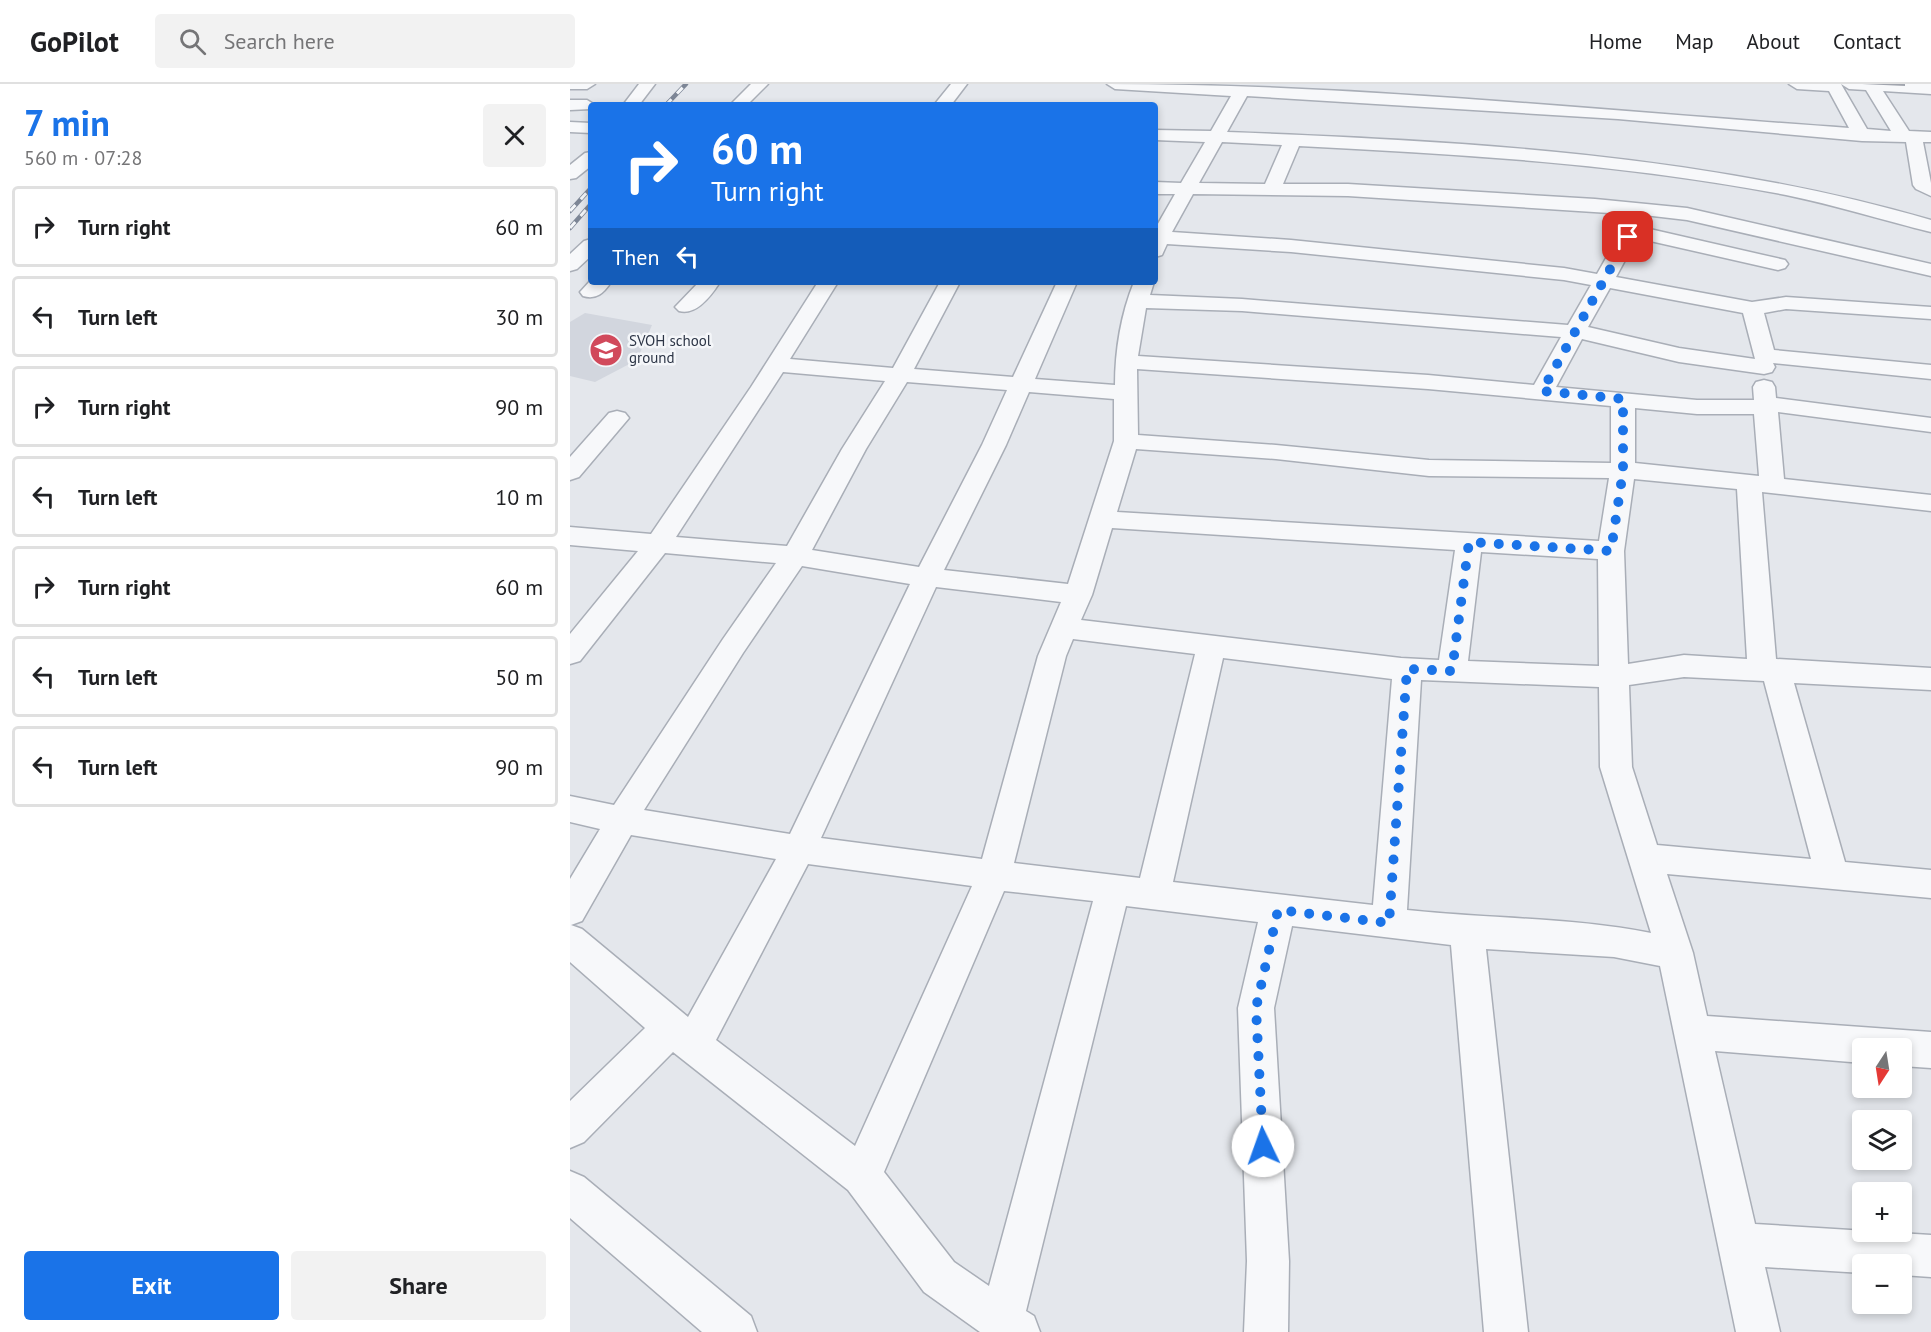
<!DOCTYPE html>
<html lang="en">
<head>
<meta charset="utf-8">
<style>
	body { margin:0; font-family:"PT Sans",sans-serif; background:#f2f2f2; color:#202124; height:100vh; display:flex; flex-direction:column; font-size:22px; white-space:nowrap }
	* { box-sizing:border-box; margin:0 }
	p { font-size:20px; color:#757577 }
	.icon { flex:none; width:33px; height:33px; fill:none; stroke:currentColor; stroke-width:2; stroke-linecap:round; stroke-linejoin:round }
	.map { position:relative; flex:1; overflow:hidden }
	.drawer { display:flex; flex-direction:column; background:#fff; width:570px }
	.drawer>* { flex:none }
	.top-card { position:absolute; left:18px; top:18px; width:570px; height:183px; border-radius:6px; box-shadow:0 3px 9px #0003; background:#1a73e8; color:#fff; overflow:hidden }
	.needle { width:39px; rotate:192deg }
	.buttons { position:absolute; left:1282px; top:954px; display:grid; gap:12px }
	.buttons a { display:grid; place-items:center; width:60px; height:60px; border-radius:6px; background:#fff; box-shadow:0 3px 9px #0003; font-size:30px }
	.pin { position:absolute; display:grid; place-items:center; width:51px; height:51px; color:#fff; margin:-26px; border-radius:12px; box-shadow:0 3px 9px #0006 }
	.me { position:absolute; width:66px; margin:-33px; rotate:357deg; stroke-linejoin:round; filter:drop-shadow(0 0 4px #0008) }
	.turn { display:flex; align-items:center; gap:21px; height:126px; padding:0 24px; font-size:27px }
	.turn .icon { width:78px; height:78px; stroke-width:2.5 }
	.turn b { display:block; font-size:42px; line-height:51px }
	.then { display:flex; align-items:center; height:57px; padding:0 24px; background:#0003; gap:12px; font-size:22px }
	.round { display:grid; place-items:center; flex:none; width:63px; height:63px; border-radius:6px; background:#f2f2f2 }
	.headline { display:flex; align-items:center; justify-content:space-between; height:102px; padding:0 24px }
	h1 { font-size:36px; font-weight:800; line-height:45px; color:#1a73e8 }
	.primary-button { display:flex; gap:12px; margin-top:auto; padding:12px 24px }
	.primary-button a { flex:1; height:69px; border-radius:6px; background:#1a73e8; color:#fff; font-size:24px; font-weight:800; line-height:69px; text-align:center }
	.primary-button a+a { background:#f2f2f2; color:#202124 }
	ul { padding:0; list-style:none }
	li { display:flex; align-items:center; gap:18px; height:81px; margin:0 12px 9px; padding:0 12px; border:3px solid #e0e0e0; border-radius:6px }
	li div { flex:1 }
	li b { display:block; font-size:22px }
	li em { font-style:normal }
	header { display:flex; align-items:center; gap:36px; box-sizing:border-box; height:84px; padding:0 30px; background:#fff; border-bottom:2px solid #e0e0e0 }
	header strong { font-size:28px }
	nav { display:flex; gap:33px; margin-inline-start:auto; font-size:21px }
	.search { width:420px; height:54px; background:#f2f2f2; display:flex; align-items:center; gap:15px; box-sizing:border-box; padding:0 21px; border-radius:6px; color:#757577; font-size:22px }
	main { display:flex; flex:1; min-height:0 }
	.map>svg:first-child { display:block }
	.built { fill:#d2d6de }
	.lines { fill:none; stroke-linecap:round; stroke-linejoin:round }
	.minor-casing { stroke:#a9aeb7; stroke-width:3 }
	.minor { fill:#f7f8fa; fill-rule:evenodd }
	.rail-casing { stroke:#7d8696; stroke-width:4.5 }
	.rail { stroke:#f4f6f9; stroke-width:3; stroke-dasharray:8; stroke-linecap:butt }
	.wall { fill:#a1a5ae }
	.route { stroke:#1a73e8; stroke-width:10; stroke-dasharray:0 18 }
	.labels { text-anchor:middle; stroke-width:5; stroke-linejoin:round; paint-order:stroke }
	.far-poi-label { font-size:15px; fill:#2b3445; stroke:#f4f6f9; text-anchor:start }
</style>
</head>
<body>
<header>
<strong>GoPilot</strong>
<div class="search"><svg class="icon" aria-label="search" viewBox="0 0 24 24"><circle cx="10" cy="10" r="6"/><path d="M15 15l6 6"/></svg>Search here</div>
<nav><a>Home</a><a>Map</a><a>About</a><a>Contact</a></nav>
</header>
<main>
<section class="drawer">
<div class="headline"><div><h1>7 min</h1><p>560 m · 07:28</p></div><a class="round"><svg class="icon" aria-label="close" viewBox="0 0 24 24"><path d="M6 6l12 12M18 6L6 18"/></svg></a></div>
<ul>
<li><svg class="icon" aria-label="right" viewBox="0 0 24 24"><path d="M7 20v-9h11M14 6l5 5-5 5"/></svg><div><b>Turn right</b></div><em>60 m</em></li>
<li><svg class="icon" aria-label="left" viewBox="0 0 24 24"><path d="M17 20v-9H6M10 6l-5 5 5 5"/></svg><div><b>Turn left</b></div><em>30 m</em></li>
<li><svg class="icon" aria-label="right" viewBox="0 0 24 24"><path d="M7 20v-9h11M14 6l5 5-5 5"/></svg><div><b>Turn right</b></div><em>90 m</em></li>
<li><svg class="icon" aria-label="left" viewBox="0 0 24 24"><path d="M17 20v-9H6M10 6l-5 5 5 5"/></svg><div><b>Turn left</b></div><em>10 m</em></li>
<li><svg class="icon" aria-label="right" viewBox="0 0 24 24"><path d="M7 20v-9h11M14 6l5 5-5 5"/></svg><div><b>Turn right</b></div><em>60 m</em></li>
<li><svg class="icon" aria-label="left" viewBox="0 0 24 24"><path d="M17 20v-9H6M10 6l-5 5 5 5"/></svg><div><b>Turn left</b></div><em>50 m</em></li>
<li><svg class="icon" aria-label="left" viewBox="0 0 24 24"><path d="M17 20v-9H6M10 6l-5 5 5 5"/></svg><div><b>Turn left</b></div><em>90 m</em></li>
</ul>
<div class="primary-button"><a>Exit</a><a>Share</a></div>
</section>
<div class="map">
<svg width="1361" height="1248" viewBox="0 0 1361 1248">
	<rect width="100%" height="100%" fill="#e4e7ec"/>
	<path class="built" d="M15,229l67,12 -15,35 -42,22 -25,-6v-54z"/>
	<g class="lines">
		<g class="minor-casing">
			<path id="minor" d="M0,0h25l-8,5h-17z
				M69,0h16l-16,21h-16z
				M181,0h17l-21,21h-17z
				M381,0h16l-16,21h-17z
				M537,0c248,0 495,27 742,44l-20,-37 -32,-2 -8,-5h142v10l-48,-3 26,40 22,1v10h-8l8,41v13l-15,-7 -3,-4 -7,-43 -44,-1 -244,-22 -371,-23 -20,36c236,9 477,22 704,88v12c-49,-12 -96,-27 -145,-37 -160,-31 -325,-41 -487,-49l-16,38h65l247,15 92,9 244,56v12l-244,-56 -43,-5 -3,12 144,33 3,4 -3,4 -7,2 -141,-32 -21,39 136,25 34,-5 145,10v12l-145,-10 -22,4 10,37 157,15v14l-158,-16 2,4 -3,5 -8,2 -85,-12 -97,-23 -26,48 141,13h57l-1,-13 3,-5 8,-2 8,2 3,5 1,11 155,20v14l-153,-20 6,67 147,16v16l-169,-19 14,167 155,9v22l-137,-7 51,179 86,8v28l-264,-24 26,79 14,63 224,16v36l-29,-2v-18h-39v15l-148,-12 40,173 176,11v42l-29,-2v-11h-39v9l-98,-6 15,65h-44l-76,-366 -46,-9 -128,-8 42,383h-44l-33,-387 -159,-19 -18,82 15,253 -1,71h-44l3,-71 -9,-253 20,-86 -132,-16 -100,405 8,5 6,16h-60l-56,-40 -76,-102 -175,-138 -89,90 -14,6v-47l75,-73 -75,-66v-83l30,-50 -30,-7v-26l44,9 109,-166 53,-76 -111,-10 -85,108 -10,3v-30l68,-83 -68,-6v-18l81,7 100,-147 67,-105h20l-48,77 103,9 47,-86h20l-46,87 99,8 44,-95h20l-42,97 80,6c0,-34 6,-71 19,-103h20l-4,13 92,4 326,26 23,-40 -27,-5 -273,-28 -124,-8 -5,11 -7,2v-28l20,-35h-20v-12l26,1 24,-41 -50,-2v-10l56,1 20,-35 -116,-7zM1271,0l8,5 17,1 25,41 -24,-2zM652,58l60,3 -17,39 -66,-1zM623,110l155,2 277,18 -7,23 -21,37 -33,-6 -273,-28 -119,-8zM1040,204l133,25 12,46 -76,-11 -91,-21zM576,224l96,3 319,26 -27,48 -106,-10 -290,-19zM567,285l291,20 183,17v57l-182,-3 -153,-15 -138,-10zM213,288l102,9 -43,68 -55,97 -111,-9zM337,298l100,8 -25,55 -63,122 -107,-17 54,-101zM459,308l85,7v42l-46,143 -124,-14 62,-125zM1065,324l62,6h57l5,62 -124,-13zM566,365l140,10 153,17 180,2 -10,63 -482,-29zM1064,395l103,10 10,170 -63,-4 -56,9 -4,-113zM542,444l343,22 -16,110 -38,-2 -320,-38 11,-25zM911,468l117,7 1,107 -131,-5zM232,482l108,18 -120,250 -146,-24 99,-157zM366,503l125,15 -23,54 -56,203 -161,-21zM503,555l122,15 -55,224 -126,-15 52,-207zM653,574l169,21 -19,226 -200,-23zM1114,593l80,4 47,178 -154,-14 -25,-78 -3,-82zM851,596l178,7 1,80 51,166c-80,-16 -163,-14 -244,-23zM61,751l145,24 -88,158 -106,-88 -11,-4 11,-4zM238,780l164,22 -117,260 -139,-106zM434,807l89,10 -104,385 -35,-24 -70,-90z
				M0,16h17l8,5h-4v4l-21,1z
				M0,38l21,1v10l-21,-1z
				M21,68v14l-15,12 -6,1v-14l15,-12z
				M21,155v17l-14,13 -7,2v-17l14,-13z
				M21,196v2h20c-7,11 -15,18 -28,14l-3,-4z
				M129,198h21c-9,14 -24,34 -41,29l-4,-4z
				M47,327l8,2 4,5 -50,59 -9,3v-23l39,-44z
				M0,1087l14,6 167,139 6,16h-55l-132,-114z"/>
		</g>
		<use href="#minor" class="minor"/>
		<g class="rail-casing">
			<path id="rail" d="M96,21l20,-21
				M0,127l21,-23
				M0,144l21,-24"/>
		</g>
		<use href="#rail" class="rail"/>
	</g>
	<path class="wall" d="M1292,0h43v2z"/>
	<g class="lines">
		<path class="route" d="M693,1062l-7,-138 22,-98 111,13 18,-254 45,2 17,-129 142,9 12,-80v-72l-81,-8 86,-154"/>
	</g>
	<defs>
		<g id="school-disc" transform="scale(1.725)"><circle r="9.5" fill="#d1495b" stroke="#f4f6f9"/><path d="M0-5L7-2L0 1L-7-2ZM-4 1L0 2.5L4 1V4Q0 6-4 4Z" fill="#fff"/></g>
	</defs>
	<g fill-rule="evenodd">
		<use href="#school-disc" x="36" y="266"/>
	</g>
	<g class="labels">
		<g class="far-poi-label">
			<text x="59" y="262">SVOH school<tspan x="59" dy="17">ground</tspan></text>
		</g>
	</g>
</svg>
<div class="buttons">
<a><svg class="needle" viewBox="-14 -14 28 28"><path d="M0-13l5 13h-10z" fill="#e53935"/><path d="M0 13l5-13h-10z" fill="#757577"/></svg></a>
<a><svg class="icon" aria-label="layers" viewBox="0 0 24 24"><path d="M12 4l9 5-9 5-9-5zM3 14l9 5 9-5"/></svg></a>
<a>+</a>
<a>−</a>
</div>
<div class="pin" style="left:1058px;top:153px;background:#d93025"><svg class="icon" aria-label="arrive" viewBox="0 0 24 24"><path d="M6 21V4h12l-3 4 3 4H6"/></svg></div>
<svg class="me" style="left:693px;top:1062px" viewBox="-20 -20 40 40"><circle r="19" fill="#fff"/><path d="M0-13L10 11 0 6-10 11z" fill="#1a73e8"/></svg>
<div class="top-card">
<div class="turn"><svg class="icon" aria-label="right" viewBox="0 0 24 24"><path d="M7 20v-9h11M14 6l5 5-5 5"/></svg><div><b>60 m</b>Turn right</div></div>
<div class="then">Then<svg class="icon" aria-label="left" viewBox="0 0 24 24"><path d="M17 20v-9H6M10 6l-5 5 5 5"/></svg></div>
</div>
</div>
</main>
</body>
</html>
